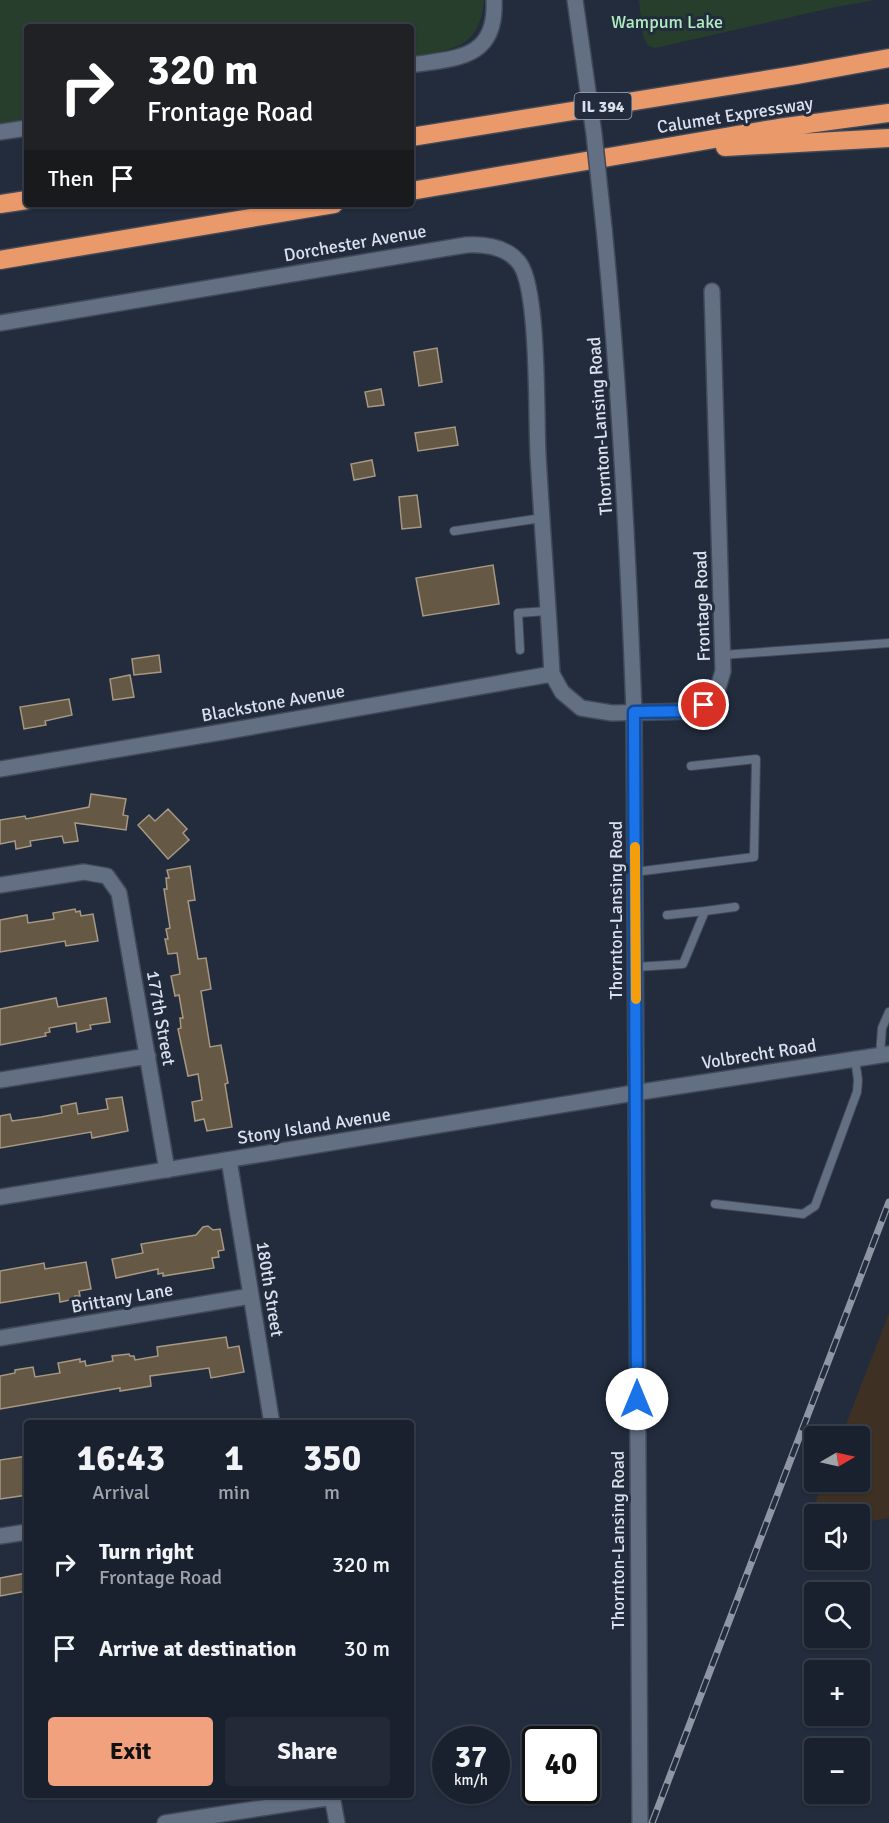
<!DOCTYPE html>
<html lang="en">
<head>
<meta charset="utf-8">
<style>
	body { margin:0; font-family:Signika,sans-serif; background:#232936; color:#f1f3f6; height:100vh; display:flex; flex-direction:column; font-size:22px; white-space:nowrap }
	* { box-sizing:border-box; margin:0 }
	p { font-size:20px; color:#9fa3aa }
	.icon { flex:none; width:33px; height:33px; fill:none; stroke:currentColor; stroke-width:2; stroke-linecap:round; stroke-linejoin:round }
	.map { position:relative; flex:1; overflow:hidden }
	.panel { position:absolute; left:24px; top:1420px; width:390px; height:378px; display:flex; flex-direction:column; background:#1a212e; border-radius:6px; box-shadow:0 2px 4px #0004,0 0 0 2px #383e4a }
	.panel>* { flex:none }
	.hud { position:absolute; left:24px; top:24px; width:390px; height:183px; border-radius:6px; box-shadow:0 2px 4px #0004,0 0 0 2px #383e4a; background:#202124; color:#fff; overflow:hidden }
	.needle { width:39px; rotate:81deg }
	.buttons { position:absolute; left:804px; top:1426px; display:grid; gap:12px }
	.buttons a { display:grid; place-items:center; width:66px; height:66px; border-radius:6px; background:#1a212e; box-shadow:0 2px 4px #0004,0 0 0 2px #383e4a; font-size:30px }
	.speed { position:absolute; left:432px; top:1726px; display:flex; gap:12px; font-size:30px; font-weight:700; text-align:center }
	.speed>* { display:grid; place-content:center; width:78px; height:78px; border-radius:50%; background:#1a212e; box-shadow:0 2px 4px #0004,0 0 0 2px #383e4a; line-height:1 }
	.speed small { font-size:15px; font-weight:400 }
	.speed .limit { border:3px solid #111; border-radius:9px; background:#fff; color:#111 }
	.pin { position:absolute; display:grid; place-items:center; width:51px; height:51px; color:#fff; margin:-26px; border:3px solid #fff; border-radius:50%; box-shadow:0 2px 6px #0007 }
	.me { position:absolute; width:66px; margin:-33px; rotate:0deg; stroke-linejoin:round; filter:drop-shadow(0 0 4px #0008) }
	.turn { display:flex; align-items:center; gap:21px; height:126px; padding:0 24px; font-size:27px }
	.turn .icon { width:78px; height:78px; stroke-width:2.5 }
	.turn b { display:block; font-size:42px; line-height:51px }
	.then { display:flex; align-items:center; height:57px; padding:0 24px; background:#0003; gap:12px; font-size:22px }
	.eta { display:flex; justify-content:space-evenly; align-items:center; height:102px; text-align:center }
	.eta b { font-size:36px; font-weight:700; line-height:42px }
	.primary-button { display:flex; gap:12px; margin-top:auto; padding:12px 24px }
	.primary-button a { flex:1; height:69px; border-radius:6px; background:#f1a17d; color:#111; font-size:24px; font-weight:700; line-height:69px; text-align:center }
	.primary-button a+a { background:#232936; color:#f1f3f6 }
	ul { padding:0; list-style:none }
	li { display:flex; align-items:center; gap:18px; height:84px; padding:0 24px }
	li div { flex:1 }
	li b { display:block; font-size:22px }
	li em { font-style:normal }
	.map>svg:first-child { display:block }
	.industrial { fill:#3e3023 }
	.green { fill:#273e2c }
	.building { fill:#655844; stroke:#a69882; stroke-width:1.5 }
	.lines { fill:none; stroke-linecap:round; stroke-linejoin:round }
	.lane-casing { stroke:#414958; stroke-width:10 }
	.street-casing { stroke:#414958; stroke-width:18 }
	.secondary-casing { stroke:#414958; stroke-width:18 }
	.highway-casing { stroke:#414958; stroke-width:21 }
	.lane { stroke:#636f83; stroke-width:8 }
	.street { stroke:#636f83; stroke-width:15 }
	.secondary { stroke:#636f83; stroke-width:15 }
	.highway { stroke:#ea996a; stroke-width:18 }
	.rail-casing { stroke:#8e96a4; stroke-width:7 }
	.rail { stroke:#222c3d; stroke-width:4.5; stroke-dasharray:14; stroke-linecap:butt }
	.street-bridge-casing { stroke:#414958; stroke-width:18; stroke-linecap:butt }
	.street-bridge { stroke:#636f83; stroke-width:15 }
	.route-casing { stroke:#114b97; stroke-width:15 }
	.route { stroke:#1a73e8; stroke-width:10 }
	.slow { stroke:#f59e0b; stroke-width:10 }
	.labels { text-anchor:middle; stroke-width:6; stroke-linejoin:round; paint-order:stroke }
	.shield { fill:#222c3d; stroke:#a3abb8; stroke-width:1.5 }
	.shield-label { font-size:16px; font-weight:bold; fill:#dae1ed }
	.park-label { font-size:18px; fill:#b1ecbe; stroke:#222c3d }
	.street-label { font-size:18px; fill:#dae1ed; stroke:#222c3d }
</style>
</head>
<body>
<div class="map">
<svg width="889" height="1823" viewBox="0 0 889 1823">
	<rect width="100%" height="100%" fill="#222c3d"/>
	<path class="industrial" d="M889,1313v205l-29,5v-8h-46v16l-10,2 19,-51h37v-45h-19z"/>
	<path class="green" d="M0,0h484c-4,49 -32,50 -73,57v-30h-384v93l-27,4z
		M639,0h236l-44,8 -176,40 -7,-2 -5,-10z"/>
	<path class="building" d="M437,348l5,34 -23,4 -5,-34z
		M381,389l3,16 -16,2 -3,-15z
		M455,427l3,18 -40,6 -3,-18z
		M372,460l3,16 -21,4 -3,-16z
		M417,495l4,32 -19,2 -3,-32z
		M493,565l6,39 -76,12 -7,-38z
		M159,655l2,17 -27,3 -2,-16z
		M130,675l4,22 -21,3 -3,-21z
		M69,699l3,16 -27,6 1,4 -22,4 -4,-22z
		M91,794l35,5 -3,16 5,1 -2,14 -51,-7 3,18 -14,2 -2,-7 -32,5 1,5 -15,3 -1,-8 -15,3v-24l25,-4 1,3 63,-12z
		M168,809l19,20 -4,4 6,7 -21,19 -30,-34 11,-10 6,6z
		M190,866l5,34 -7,1 10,58 8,-1 5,31 -10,2 9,56 11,-2 7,38 -3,1 7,43 -25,4 -3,-12 -9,2 -3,-19 10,-2 -4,-26 -10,2 -10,-47 3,-1 -1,-10h3l-4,-23 -4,1 -4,-20 9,-2 -3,-21 -9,1 -3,-15h3l-2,-10 4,-1 -6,-39h3l-1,-11h3l-2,-8z
		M75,909l1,3 4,-1 1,5 12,-2 5,27 -32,5 -1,-5 -65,11v-32l27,-5 1,8 26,-4 -1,-6z
		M56,998l2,9 48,-9 4,24 -20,3 1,4 -14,3 -1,-9 -27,5 1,4 -5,1 1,3 -46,9v-36z
		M122,1097l6,34 -36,7 -1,-6 -91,16v-32l10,-2 2,7 29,-4 21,-4 -1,-7 15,-3 2,11 30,-5 -2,-10z
		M208,1226l5,4 7,-1 4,21 -6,1 1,6 -7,1 2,10 -51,8v-3l-5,1v-5l-42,9 -4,-19 31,-6 -2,-9 55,-9 7,-8z
		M86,1262l5,27 -12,2 1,5h-5v3l-15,3 -1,-9 -59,10v-32l44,-8 1,6z
		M226,1337l2,11 11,-2 5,26 -33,6 -2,-10 -59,8 1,10 -31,5v-3l-120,21v-33l15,-3v-3l18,-3 2,10 25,-4 -2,-10 22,-4v3l5,-1 1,5 27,-5 -1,-5 17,-2 1,2h4l1,4 23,-4 -1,-9z
		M27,1456v39l-27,4v-39z
		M27,1573v18l-27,5v-18z"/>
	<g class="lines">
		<g class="lane-casing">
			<path id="lane" d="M454,531l88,-13
				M520,650l-2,-37 30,-2
				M722,655l167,-12
				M635,872l119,-15 2,-98 -65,7
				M667,915l38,-4
				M636,967l47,-3 22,-53 30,-4
				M880,1055l2,-27 7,-16
				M715,1204l88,10 12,-8 42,-114 1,-12 -3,-21"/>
		</g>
		<g class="street-casing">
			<path id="street" d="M411,65c46,-7 86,-6 83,-65
				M0,132l27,-4
				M0,323l466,-78c20,-1 42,2 54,19 19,27 16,152 18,190 4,74 10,147 14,220l10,18 19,16 31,5 82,-2 21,-13 8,-27 -11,-380
				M0,769l222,-37 330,-58
				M0,885l84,-13 23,4 12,17 48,277
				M0,1080l148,-24
				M634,1093l255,-39
				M229,1160l43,264
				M0,1338l251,-42
				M0,1536l27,-4
				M332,1796l5,27
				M165,1823l168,-26"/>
		</g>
		<g class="secondary-casing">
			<path id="secondary" d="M575,0l6,42
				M604,228c16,161 24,322 30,484l6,1111
				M0,1197l634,-104"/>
		</g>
		<g class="highway-casing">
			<path id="highway" d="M411,137l385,-62 93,-17
				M725,147l164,-9
				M411,191l367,-63 111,-15
				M0,204l27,-4
				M0,260l334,-56"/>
		</g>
		<use href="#lane" class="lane"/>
		<use href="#street" class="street"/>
		<use href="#secondary" class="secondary"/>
		<use href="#highway" class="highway"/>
		<g class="rail-casing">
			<path id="rail" d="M652,1823l237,-621"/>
		</g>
		<use href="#rail" class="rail"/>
		<g class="street-bridge-casing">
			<path id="street-bridge" d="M581,42l13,92 10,94"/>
		</g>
		<use href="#street-bridge" class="street-bridge"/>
	</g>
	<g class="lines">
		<g class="route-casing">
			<path id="route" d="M637,1399l-3,-687 60,-1 10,-6"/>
		</g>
		<use href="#route" class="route"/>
		<path class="slow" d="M635,847l1,152"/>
	</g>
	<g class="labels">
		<rect class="shield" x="574.5" y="93" width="57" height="26" rx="4.5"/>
		<g class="shield-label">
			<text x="603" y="112">IL 394</text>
		</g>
		<g class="park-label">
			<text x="667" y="28">Wampum Lake</text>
		</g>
		<g class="street-label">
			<text transform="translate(735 115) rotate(-9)" y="6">Calumet Expressway</text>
			<text transform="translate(355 243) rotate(-10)" y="6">Dorchester Avenue</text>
			<text transform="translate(600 426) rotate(-94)" y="6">Thornton-Lansing Road</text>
			<text transform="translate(702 606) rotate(-92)" y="6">Frontage Road</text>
			<text transform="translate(273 703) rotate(-10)" y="6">Blackstone Avenue</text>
			<text transform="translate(616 910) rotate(-90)" y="6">Thornton-Lansing Road</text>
			<text transform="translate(161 1018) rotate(80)" y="6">177th Street</text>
			<text transform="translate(759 1054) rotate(-9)" y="6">Volbrecht Road</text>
			<text transform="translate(314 1126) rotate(-9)" y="6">Stony Island Avenue</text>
			<text transform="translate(270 1289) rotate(81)" y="6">180th Street</text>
			<text transform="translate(122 1298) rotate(-10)" y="6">Brittany Lane</text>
			<text transform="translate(618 1540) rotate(-90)" y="6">Thornton-Lansing Road</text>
		</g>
	</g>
</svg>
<div class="buttons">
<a><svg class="needle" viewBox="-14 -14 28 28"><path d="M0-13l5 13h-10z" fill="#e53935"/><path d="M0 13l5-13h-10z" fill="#9fa3aa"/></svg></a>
<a><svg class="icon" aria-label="sound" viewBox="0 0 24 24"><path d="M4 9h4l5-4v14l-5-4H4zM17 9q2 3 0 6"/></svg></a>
<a><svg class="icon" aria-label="search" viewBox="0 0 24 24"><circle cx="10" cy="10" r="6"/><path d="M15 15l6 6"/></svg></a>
<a>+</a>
<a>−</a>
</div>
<div class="speed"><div>37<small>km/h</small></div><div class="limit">40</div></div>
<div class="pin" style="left:704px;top:705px;background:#d93025"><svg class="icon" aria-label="arrive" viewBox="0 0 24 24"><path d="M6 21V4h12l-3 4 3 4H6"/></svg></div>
<svg class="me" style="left:637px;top:1399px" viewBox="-20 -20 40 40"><circle r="19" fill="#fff"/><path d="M0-13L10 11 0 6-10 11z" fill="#1a73e8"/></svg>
<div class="hud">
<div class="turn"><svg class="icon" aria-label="right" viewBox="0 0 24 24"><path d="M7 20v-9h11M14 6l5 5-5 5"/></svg><div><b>320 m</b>Frontage Road</div></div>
<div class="then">Then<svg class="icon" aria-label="arrive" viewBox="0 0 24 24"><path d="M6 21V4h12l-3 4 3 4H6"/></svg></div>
</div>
<section class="panel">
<div class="eta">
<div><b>16:43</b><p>Arrival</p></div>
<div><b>1</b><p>min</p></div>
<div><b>350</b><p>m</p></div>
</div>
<ul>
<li><svg class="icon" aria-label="right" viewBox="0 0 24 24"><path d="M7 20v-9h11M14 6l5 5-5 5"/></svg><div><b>Turn right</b><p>Frontage Road</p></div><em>320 m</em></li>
<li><svg class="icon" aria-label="arrive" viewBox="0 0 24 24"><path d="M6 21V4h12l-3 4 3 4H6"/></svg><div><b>Arrive at destination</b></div><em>30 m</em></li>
</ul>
<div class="primary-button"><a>Exit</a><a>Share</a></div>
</section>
</div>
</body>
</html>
